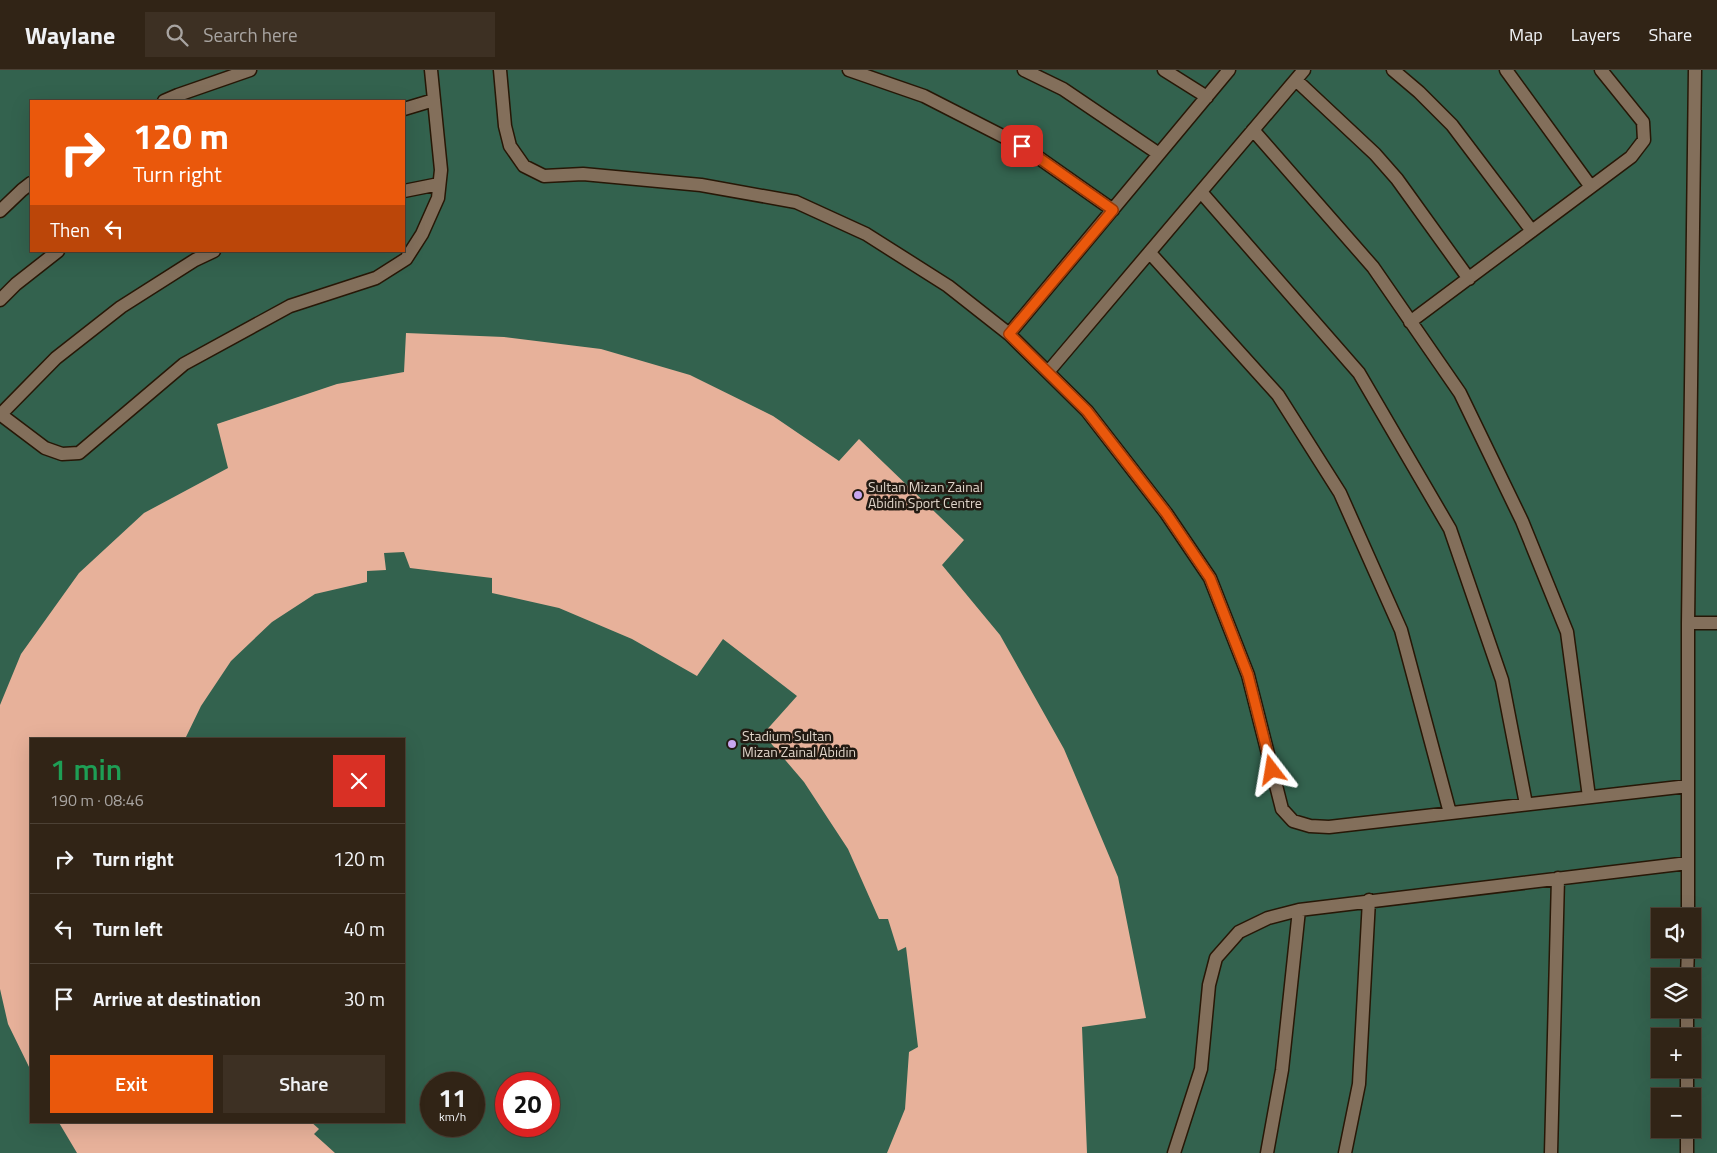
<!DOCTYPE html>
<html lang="en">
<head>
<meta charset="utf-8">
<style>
	body { margin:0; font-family:"Titillium Web",sans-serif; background:#3d3023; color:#f1f3f6; height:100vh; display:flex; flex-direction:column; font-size:19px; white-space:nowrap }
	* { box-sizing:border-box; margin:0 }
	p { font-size:16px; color:#a8a4a1 }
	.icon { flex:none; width:28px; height:28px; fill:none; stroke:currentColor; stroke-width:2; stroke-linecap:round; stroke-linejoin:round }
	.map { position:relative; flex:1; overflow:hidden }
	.drawer { position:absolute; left:30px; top:668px; width:375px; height:385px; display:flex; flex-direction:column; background:#312416; border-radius:0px; box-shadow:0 5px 20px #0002,0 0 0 1px #4c4135 }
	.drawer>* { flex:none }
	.banner { position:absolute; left:30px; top:30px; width:375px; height:152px; border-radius:0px; box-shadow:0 5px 20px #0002,0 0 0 1px #4c4135; background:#ea580c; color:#fff; overflow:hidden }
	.controls { position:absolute; left:1651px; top:838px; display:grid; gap:10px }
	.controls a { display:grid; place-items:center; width:50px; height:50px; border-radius:0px; background:#312416; box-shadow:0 5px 20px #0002,0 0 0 1px #4c4135; font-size:25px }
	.speed { position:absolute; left:420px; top:1002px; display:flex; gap:10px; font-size:25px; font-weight:700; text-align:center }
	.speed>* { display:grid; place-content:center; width:65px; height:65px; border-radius:50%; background:#312416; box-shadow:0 5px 20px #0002,0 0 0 1px #4c4135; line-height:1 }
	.speed small { font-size:12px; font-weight:400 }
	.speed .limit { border:8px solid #d22; background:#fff; color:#111 }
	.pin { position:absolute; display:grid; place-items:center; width:42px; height:42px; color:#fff; margin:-21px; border-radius:10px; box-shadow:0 2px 8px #0006 }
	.me { position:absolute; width:55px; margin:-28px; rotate:346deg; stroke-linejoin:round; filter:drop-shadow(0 0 4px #0008) }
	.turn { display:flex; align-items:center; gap:18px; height:105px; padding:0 20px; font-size:22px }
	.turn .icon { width:65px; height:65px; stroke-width:2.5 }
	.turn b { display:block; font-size:35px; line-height:42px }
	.then { display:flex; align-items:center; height:48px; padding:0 20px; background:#0003; gap:10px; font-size:19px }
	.round { display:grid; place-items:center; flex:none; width:52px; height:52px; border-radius:0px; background:#3d3023 }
	.summary { display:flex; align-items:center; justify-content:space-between; height:85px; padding:0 20px }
	h1 { font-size:30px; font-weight:600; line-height:38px; color:#1e9e55 }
	.primary-button { display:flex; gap:10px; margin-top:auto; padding:10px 20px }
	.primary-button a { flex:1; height:58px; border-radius:0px; background:#ea580c; color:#fff; font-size:20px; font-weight:600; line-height:58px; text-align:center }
	.primary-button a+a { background:#3d3023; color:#f1f3f6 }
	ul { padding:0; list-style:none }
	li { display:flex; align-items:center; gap:15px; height:70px; padding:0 20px; border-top:1px solid #4c4135 }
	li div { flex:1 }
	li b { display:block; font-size:19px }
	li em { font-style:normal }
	header { display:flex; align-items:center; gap:30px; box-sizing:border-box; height:70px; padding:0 25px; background:#312416; border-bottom:1px solid #4c4135 }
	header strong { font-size:24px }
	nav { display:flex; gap:28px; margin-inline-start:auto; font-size:18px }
	.search { width:350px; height:45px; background:#3d3023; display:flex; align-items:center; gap:12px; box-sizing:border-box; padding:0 18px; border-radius:0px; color:#a8a4a1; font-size:19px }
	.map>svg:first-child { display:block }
	.green { fill:#33624e; fill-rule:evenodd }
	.building { fill:#e7b19a }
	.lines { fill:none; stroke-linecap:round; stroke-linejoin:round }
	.lane-casing { stroke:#271706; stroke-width:15 }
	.lane { stroke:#836f5b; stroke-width:12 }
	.route-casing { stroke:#983908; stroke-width:12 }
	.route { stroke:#ea580c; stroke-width:9 }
	.poi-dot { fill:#c7a6ef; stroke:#221a12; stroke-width:2 }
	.labels { text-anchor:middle; stroke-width:5; stroke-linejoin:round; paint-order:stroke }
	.poi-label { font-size:14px; fill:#dfd4c9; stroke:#221a12; text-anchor:start }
</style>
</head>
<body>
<header>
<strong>Waylane</strong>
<div class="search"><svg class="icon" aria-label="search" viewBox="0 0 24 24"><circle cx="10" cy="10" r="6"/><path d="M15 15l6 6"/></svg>Search here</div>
<nav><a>Map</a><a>Layers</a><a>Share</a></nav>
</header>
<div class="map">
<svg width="1717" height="1083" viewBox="0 0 1717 1083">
	<rect width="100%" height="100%" fill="#41301e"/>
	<path class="green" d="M0,0h1717v1083h-1717zM31,31h373v150h-373zM31,669h373v382h-373zM1660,846h32v33h-32zM1660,906h32v33h-32zM1660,966h32v33h-32zM431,1014h43v42h-43zM506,1014h43v42h-43zM1660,1026h32v33h-32z"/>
	<path class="building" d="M406,263l98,4 97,12 89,26 83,41 66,45 20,-22 105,101 -22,25 58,70 64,114 54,128 28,141 -64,9 5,126h-200l18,-44 4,-57 9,-5 -12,-100 -8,4 -10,-32h-9l-31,-70 -44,-67 -41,-48 34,-38 -74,-57 -26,37 -65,-37 -73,-31 -67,-15v-15l-82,-10 -6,-16 -20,1 2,17 -19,1v11l-52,12 -43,28 -41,39 -30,45 -16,33h-154v332l-23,-47 -8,-35v-284l21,-51 58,-81 65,-60 84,-45 -11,-44 120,-40 67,-12z
		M58,1051h252l9,8 -5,5 21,19h-258z"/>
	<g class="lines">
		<g class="lane-casing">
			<path id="lane" d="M500,0l5,56 5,20 14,20 20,10 39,-2 118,11 95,17 70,32 82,52 61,48 78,77 79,102 44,65 38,97 34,134 11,12 17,5 19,1 359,-41
				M849,0l75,26 98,50 91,64
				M1024,0l39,19 96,65
				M1164,0l43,27
				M1393,0l26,22 33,33 80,106
				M1506,0l85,117
				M1296,10l79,74 22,25 72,100
				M164,31l14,-6 72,-25
				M404,39l30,-9
				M1253,60l120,137 87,126 62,128 45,111 22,165
				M404,121l35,-7
				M1201,122l158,181 91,156 52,151 24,124
				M0,141l22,-21 9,-7
				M1150,183l128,142 62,98 61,137 49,183
				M0,230l16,-16 42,-33
				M1410,252l221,-165 13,-17 -1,-18 -42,-52
				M1009,264l220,-264
				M1048,302l256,-302
				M0,344l45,34 17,6 17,-1 105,-89 106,-58 86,-28 30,-19 16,-25 16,-36 3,-28 -10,-100
				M1,344l55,-56 65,-51 74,-47 19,-9
				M1688,553h29
				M1688,846v-293l7,-553
				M1687,906l1,-27
				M1687,966v-27
				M1687,1026v-27
				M1174,1083l27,-84 8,-84 7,-27 23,-26 29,-14 31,-8 389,-47
				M1267,1083l15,-83 17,-160
				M1345,1083l14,-69 10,-184
				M1551,1083l7,-275
				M1687,1083v-24"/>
		</g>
		<use href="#lane" class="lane"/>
	</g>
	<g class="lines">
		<g class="route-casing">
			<path id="route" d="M1022,76l91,64 -104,124 78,77 79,102 44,65 38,97 24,95"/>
		</g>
		<use href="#route" class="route"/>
	</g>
	<g class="poi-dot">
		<circle cx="858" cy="425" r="5"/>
		<circle cx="732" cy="674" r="5"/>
	</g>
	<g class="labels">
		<g class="poi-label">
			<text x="868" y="422">Sultan Mizan Zainal<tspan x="868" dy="16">Abidin Sport Centre</tspan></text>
			<text x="742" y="671">Stadium Sultan<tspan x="742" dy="16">Mizan Zainal Abidin</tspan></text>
		</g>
	</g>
</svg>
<div class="controls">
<a><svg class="icon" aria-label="sound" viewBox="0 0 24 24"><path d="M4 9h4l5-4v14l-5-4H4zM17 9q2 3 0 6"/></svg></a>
<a><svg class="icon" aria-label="layers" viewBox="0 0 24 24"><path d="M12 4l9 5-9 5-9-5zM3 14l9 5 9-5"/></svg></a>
<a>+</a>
<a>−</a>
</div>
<div class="speed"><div>11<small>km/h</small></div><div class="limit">20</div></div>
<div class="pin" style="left:1022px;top:76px;background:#d93025"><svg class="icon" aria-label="arrive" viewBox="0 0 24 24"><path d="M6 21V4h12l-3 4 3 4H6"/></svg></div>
<svg class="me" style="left:1272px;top:700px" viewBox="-20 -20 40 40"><path d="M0-17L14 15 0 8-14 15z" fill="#ea580c" stroke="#fff" stroke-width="4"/></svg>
<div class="banner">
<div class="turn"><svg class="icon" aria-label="right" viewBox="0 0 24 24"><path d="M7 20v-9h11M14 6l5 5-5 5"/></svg><div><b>120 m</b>Turn right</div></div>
<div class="then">Then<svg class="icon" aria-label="left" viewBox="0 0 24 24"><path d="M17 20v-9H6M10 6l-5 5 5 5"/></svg></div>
</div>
<section class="drawer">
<div class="summary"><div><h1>1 min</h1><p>190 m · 08:46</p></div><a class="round" style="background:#d93025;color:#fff"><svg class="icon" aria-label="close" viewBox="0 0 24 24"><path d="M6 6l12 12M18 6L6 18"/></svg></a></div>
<ul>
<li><svg class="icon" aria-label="right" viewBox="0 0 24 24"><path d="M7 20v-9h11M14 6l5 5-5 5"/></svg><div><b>Turn right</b></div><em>120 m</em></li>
<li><svg class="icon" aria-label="left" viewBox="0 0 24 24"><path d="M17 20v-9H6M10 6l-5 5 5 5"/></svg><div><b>Turn left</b></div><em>40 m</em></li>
<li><svg class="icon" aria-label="arrive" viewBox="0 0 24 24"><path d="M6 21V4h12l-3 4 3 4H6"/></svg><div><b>Arrive at destination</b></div><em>30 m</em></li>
</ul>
<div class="primary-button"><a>Exit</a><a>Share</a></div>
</section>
</div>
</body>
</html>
